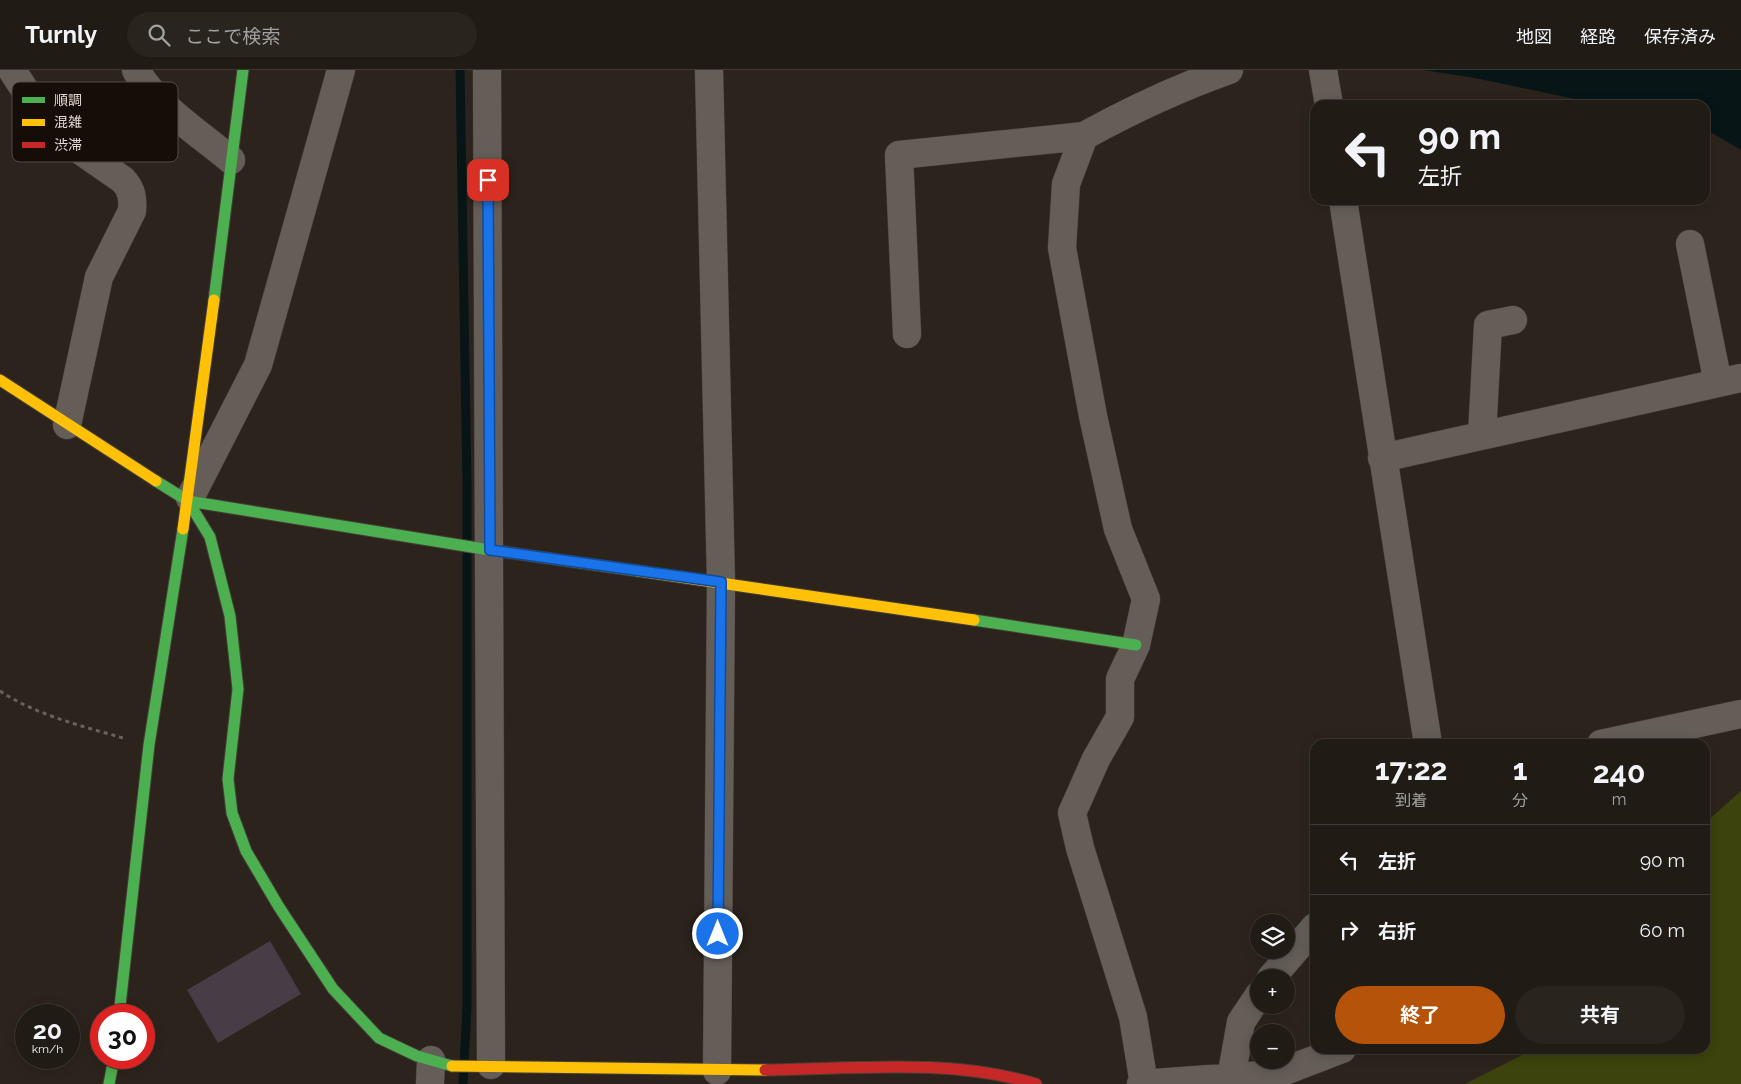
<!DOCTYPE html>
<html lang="ja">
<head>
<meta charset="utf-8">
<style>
	body { margin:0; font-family:Raleway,"Noto Sans JP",sans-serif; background:#29241e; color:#f1f3f6; height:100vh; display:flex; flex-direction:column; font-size:19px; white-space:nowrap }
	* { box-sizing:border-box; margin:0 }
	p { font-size:16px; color:#a2a1a0 }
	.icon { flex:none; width:28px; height:28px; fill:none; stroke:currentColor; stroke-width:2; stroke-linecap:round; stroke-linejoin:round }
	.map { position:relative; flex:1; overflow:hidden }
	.panel { position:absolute; left:1310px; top:669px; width:400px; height:315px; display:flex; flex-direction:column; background:#211b15; border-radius:15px; box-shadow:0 2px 12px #0003,0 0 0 1px #3e3934 }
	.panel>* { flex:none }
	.top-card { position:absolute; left:1310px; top:30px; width:400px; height:105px; border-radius:15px; box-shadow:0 2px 12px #0003,0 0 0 1px #3e3934; background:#211b15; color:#f1f3f6; overflow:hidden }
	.buttons { position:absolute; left:1250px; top:844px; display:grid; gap:10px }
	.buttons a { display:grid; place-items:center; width:45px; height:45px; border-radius:50%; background:#211b15; box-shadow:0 2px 12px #0003,0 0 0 1px #3e3934; font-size:25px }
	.speed { position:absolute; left:15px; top:934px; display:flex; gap:10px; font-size:25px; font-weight:700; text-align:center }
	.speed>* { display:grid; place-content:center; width:65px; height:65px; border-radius:50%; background:#211b15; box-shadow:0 2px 12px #0003,0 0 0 1px #3e3934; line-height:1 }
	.speed small { font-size:12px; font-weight:400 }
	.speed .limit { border:8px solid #d22; background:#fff; color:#111 }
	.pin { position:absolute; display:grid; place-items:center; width:42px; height:42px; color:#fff; margin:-21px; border-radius:10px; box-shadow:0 2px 8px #0006 }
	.me { position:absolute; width:55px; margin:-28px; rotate:0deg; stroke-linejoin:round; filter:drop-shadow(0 0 4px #0008) }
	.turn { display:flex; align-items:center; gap:18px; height:105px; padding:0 25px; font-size:22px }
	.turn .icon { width:65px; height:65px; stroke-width:2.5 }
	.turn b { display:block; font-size:35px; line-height:42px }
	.eta { display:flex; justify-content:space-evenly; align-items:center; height:85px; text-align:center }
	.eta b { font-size:30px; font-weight:700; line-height:35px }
	.primary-button { display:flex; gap:10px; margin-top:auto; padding:10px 25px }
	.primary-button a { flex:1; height:58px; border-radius:30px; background:#b45309; color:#fff; font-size:20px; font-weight:700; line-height:58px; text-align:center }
	.primary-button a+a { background:#29241e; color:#f1f3f6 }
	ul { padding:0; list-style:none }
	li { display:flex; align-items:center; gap:15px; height:70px; padding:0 25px; border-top:1px solid #3e3934 }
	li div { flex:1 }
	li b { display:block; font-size:19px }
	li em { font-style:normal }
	header { display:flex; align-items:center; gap:30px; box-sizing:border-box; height:70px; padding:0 25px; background:#211b15; border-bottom:1px solid #3e3934 }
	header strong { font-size:24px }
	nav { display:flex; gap:28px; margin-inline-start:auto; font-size:18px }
	.search { width:350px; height:45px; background:#29241e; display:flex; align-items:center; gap:12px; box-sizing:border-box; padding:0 18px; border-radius:28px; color:#a2a1a0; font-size:19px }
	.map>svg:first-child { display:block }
	.green { fill:#3d430c }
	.water { fill:#071517 }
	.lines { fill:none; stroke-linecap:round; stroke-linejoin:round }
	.stream { stroke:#071517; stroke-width:9 }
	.building { fill:#463d47 }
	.street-casing { stroke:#463e38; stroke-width:29 }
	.fast-casing { stroke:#463e38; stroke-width:13 }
	.slow-casing { stroke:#463e38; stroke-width:13 }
	.jam-casing { stroke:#463e38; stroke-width:13 }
	.path { stroke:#68625d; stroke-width:3; stroke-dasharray:4 4; stroke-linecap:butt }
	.street { stroke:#655e58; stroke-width:28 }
	.fast { stroke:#4caf50; stroke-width:11 }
	.slow { stroke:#ffc107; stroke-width:11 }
	.jam { stroke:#c62828; stroke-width:11 }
	.route-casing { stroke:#114b97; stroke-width:12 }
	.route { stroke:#1a73e8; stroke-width:9 }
	.key { fill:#150e08; stroke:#534b44; stroke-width:1 }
	.key-label { font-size:14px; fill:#e4d9d1 }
</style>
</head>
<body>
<header>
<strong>Turnly</strong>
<div class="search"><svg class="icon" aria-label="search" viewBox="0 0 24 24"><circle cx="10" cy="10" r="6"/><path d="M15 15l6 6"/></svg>ここで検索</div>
<nav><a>地図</a><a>経路</a><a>保存済み</a></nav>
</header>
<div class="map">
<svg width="1741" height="1014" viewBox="0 0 1741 1014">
	<rect width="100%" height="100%" fill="#2c241c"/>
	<path class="green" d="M1741,721v293h-276l69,-35h171v-226z"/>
	<path class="water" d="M1423,0h318v80l-36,-21v-24h-102l-128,-27z"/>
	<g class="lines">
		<path class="stream" d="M460,0l7,415v522l-4,77"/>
	</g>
	<path class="building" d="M270,871l31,53 -83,49 -31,-53z"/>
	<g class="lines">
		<g class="street-casing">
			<path id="street" d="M12,0l18,28 31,39 62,43c9,10 10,18 9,31l-33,66 -32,148
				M136,0c21,37 63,63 95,90
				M487,0l4,995
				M709,0l12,512 -4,489
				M1323,0l6,35
				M1343,130l85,544
				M1690,174l28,139
				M907,264l-8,-179 185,-19
				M1482,365l6,-110 25,-5
				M1382,388l359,-80
				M190,428l68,-133 83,-295
				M1601,674l140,-30
				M1271,908l44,-51
				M1231,1008l10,-56 18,-27
				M430,1014l1,-24
				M1141,1014l136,-10 65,-25
				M1144,1014l-11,-67 -53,-169 -8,-35 24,-54 24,-42v-38l16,-34 10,-46 -28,-70 -25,-113 -31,-168 4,-64 18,-48c47,-26 94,-48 145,-66"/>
		</g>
		<g class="fast-casing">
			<path id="fast" d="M214,230l29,-230
				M156,411l32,20 302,49 148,21
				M188,431l22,36 20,79 8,73 -10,90 4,34 14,38 33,56 54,82 46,49 38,18 35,10
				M974,550l162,25
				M119,945l30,-270 34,-216
				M109,1014l5,-26"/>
		</g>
		<g class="slow-casing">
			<path id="slow" d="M0,310l156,101
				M183,459l31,-229
				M638,501l336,49
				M452,996l313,4"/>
		</g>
		<g class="jam-casing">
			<path id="jam" d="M765,1000c89,-1 185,-12 271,14"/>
		</g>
		<path class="path" d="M0,621c36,24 82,35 123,47"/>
		<use href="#street" class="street"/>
		<use href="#fast" class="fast"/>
		<use href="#slow" class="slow"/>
		<use href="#jam" class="jam"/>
	</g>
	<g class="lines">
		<g class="route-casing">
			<path id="route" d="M488,110l2,370 231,32 -3,352"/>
		</g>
		<use href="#route" class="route"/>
	</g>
	<rect x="12" y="12" width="166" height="80" rx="8" class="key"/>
	<rect x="22" y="27" width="23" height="6" fill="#4caf50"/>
	<rect x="22" y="49" width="23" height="7" fill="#ffc107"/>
	<rect x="22" y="72" width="23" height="6" fill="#c62828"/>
	<g class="key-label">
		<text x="54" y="35">順調</text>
		<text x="54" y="57">混雑</text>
		<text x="54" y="80">渋滞</text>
	</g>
</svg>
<div class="buttons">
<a><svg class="icon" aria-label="layers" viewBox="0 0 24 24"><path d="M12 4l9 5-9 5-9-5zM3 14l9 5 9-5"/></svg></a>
<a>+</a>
<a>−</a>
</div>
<div class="speed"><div>20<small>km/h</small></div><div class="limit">30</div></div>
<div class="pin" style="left:488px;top:110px;background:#d93025"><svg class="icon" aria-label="arrive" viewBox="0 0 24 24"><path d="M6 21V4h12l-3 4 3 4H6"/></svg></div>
<svg class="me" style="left:718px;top:864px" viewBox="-20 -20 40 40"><circle r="17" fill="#1a73e8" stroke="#fff" stroke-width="3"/><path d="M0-11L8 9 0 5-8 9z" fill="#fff"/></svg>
<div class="top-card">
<div class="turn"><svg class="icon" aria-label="left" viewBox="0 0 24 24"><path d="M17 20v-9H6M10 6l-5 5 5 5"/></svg><div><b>90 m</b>左折</div></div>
</div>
<section class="panel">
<div class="eta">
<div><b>17:22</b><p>到着</p></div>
<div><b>1</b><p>分</p></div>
<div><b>240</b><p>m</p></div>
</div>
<ul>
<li><svg class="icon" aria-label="left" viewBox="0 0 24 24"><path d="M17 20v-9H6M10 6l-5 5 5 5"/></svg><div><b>左折</b></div><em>90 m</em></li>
<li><svg class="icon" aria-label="right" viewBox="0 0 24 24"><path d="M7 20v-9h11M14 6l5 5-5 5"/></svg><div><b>右折</b></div><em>60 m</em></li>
</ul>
<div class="primary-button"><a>終了</a><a>共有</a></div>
</section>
</div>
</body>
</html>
